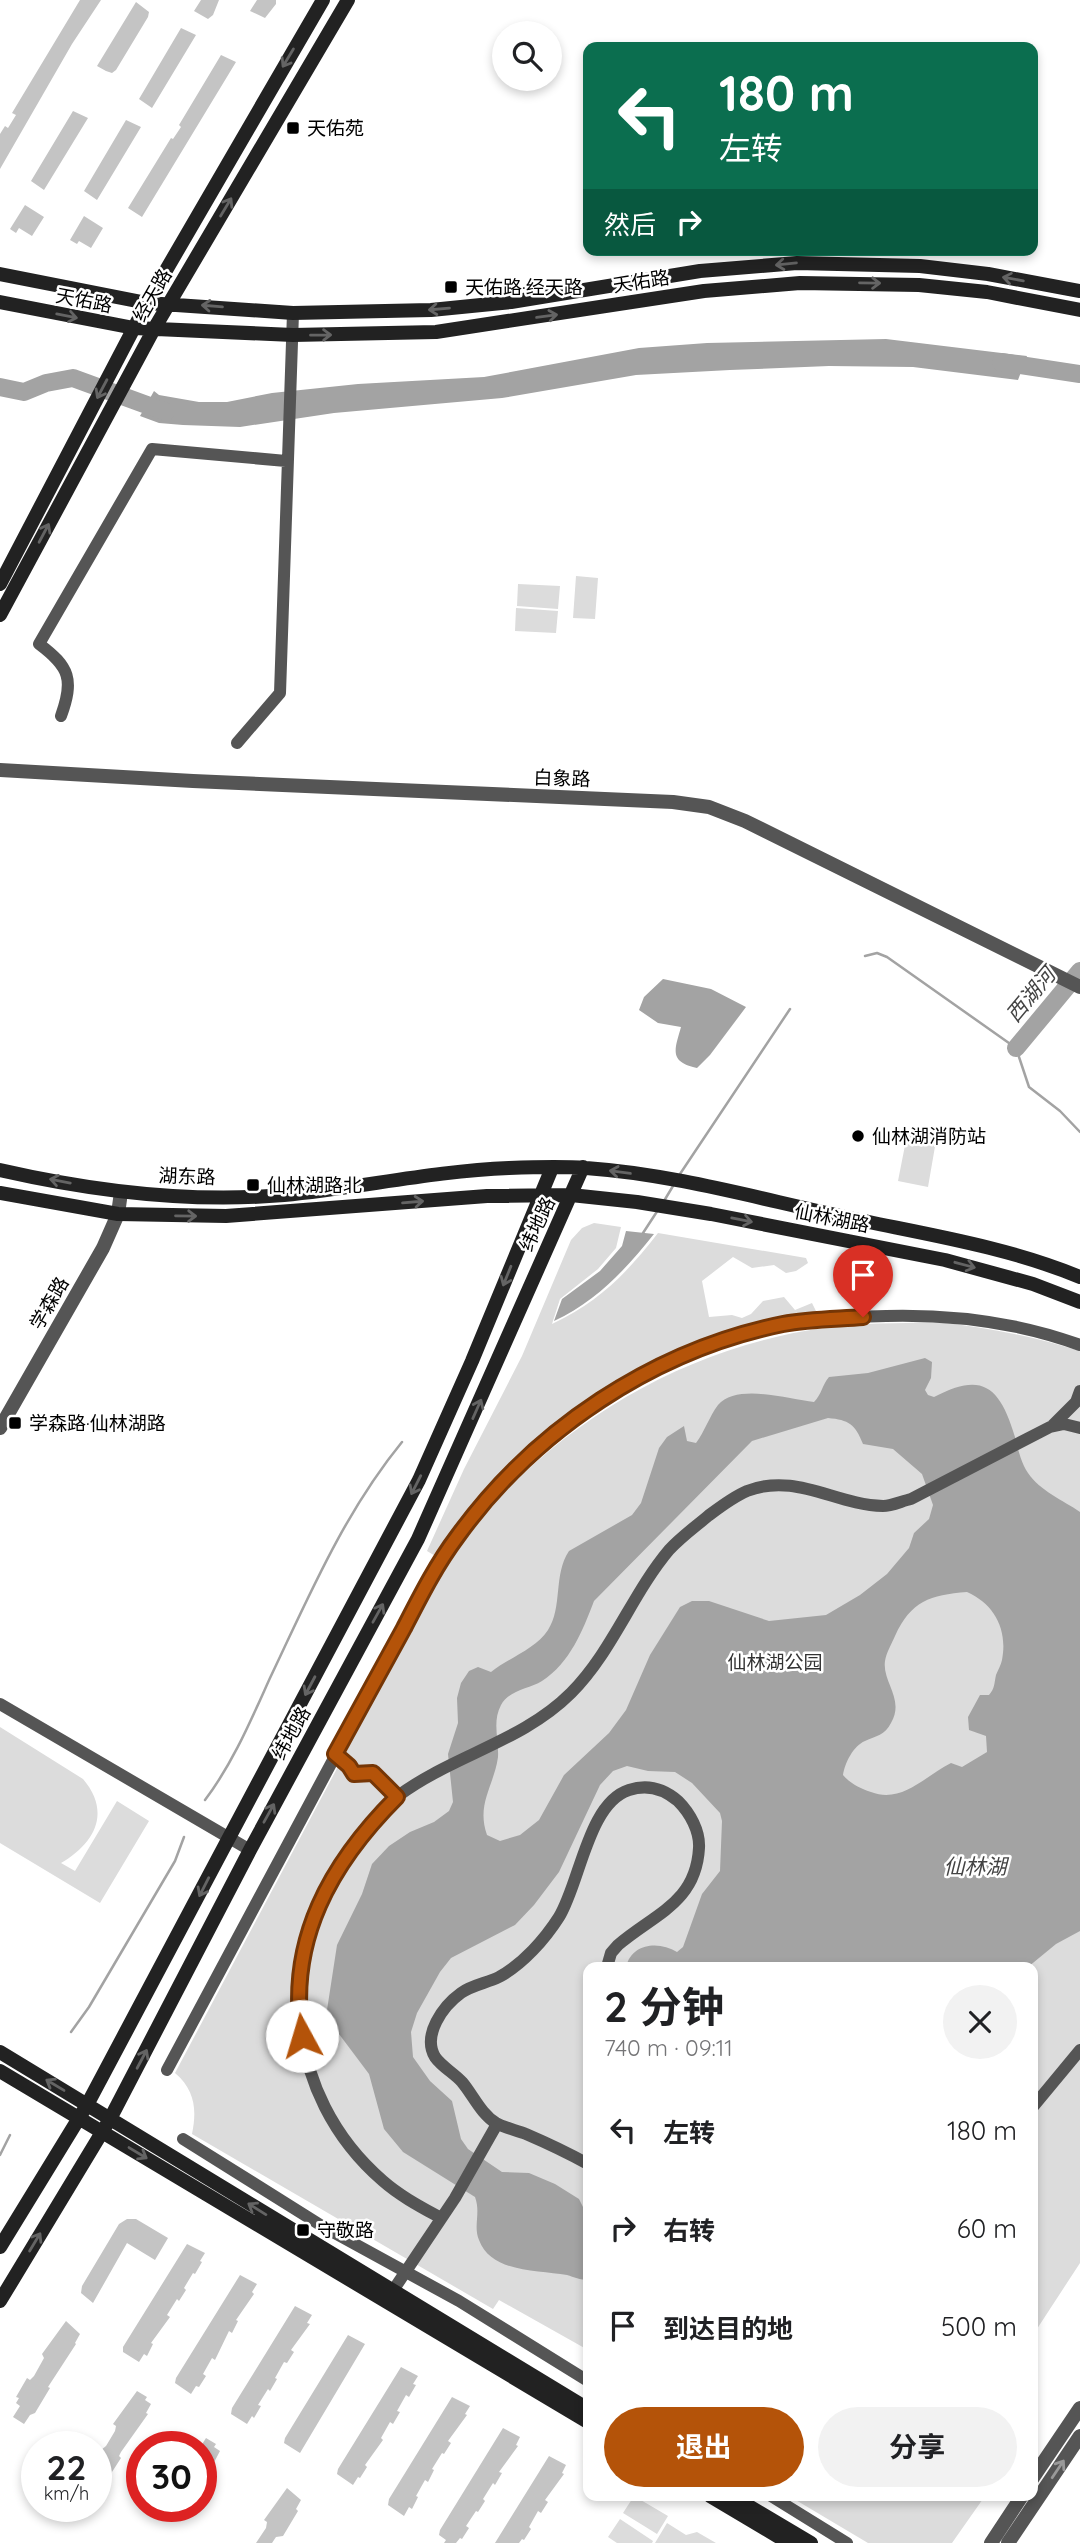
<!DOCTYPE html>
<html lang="zh">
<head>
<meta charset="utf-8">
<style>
	body { margin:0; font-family:Quicksand,"Noto Sans SC",sans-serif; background:#f2f2f2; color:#202124; height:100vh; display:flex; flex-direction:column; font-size:26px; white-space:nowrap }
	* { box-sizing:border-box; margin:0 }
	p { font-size:23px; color:#757577 }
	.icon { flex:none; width:38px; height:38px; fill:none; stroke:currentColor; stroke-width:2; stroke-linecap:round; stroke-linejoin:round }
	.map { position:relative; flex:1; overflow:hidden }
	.sheet { position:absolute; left:583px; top:1962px; width:455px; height:539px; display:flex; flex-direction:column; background:#fff; border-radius:14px; box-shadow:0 4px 10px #0003 }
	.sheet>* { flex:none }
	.guide { position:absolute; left:583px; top:42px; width:455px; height:214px; border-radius:14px; box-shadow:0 4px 10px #0003; background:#0b6e4f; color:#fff; overflow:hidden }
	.controls { position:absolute; left:492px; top:21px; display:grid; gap:14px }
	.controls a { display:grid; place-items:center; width:70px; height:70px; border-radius:50%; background:#fff; box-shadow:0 4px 10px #0003; font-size:35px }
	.speed { position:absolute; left:21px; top:2431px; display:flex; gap:14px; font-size:35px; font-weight:700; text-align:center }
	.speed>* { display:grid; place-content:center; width:91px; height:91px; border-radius:50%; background:#fff; box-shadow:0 4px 10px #0003; line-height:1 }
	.speed small { font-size:18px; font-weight:400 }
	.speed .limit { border:10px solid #d22; background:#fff; color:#111 }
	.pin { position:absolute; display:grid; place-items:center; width:60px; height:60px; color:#fff; margin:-72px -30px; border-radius:50% 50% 50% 0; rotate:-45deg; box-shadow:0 0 7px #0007 }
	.pin .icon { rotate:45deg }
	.me { position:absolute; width:77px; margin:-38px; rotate:354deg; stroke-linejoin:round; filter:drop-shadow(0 0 5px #0008) }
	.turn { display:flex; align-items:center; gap:24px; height:147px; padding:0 21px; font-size:32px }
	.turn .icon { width:91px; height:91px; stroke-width:2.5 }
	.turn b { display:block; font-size:49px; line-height:60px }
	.then { display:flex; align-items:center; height:66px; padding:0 21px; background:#0003; gap:14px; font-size:26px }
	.round { display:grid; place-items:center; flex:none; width:74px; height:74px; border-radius:37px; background:#f2f2f2 }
	.head { display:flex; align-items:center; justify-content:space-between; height:119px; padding:0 21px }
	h1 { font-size:42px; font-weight:700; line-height:52px }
	.cta { display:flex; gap:14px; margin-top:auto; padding:14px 21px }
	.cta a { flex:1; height:80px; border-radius:42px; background:#b45309; color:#fff; font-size:28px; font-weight:700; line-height:80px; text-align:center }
	.cta a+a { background:#f2f2f2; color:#202124 }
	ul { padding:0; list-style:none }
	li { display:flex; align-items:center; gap:21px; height:98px; padding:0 21px }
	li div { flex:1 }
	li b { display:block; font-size:26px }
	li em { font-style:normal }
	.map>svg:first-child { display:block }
	.green { fill:#dcdcdc }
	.water { fill:#a3a3a3; fill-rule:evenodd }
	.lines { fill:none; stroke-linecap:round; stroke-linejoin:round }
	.stream { stroke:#a3a3a3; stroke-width:2.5 }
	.river { stroke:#a3a3a3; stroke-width:18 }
	.building { fill:#c4c4c4 }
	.minor { stroke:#555; stroke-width:12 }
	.tertiary { stroke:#555; stroke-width:14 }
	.secondary { stroke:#222; stroke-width:14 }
	.oneway { stroke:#646464 }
	.oneway2 { stroke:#999 }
	.route-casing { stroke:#753606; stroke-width:18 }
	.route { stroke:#b45309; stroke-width:12 }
	.poi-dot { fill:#000; stroke:#fff; stroke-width:2.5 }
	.labels { text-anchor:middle; stroke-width:5; stroke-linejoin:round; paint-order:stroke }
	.poi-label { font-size:19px; fill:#000; stroke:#fff; text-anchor:start }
	.street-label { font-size:19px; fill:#000; stroke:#fff }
	.park-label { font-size:19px; fill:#333; stroke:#fff }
	.water-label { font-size:21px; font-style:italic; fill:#444; stroke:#fff }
</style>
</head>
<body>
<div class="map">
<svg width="1080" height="2543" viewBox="0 0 1080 2543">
	<rect width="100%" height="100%" fill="#fff"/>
	<path class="green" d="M576,576l22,2 -3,41 -22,-1z
		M518,584l42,2 -2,23 -41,-3z
		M516,608l42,3 -2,22 -41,-2z
		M908,1130l29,5 -9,52 -30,-6z
		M594,1223l27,4 -5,21 -18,21 -38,30 -8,25c48,-23 74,-50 106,-91l148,25 2,5 -12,8 -10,2 -12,-8 -22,3 -19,-11 -31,24 7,36 23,-2 10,3 9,-4 12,-13 21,-4 11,13 17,-7 5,10 -84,19 -73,29 -35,18 -60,40 -128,138 -10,-6 37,-82 58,-113 49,-116 11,-12z
		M935,1322c51,5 97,14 145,29v912l-47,72 -1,-368h-444v383l-89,-50 -6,9 -301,-175c5,-24 3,-44 -17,-61l258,-485c17,-25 32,-52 52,-75 88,-99 206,-166 338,-185 37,-6 75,-4 112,-6z
		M0,1727l83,52c29,34 11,65 -22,84l14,8 42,-70 32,20 -49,82 -100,-60z
		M634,2496l34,20 -11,18 -34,-21z
		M789,2496h196l-33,47h-84z
		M620,2519l33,22 -1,2h-35l-9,-6z
		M667,2523l19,12 11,-3 19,11h-61z"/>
	<path class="water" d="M886,339l141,17 -9,24 -105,-13 -84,-1 -99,4 -94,5 -134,23 -168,15 -94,14 -57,-2 -24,-2 -19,-7 14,-25 5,4 40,7h28l45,-9 86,-9 126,-7 155,-29 68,-5z
		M663,979l48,10 35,18 -36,48 -13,13c-29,-6 -22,-19 -16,-41l-23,-4 -19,-13 5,-13z
		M626,1231l28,3c-29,36 -57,67 -100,87l8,-22 38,-28 22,-25z
		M925,1358l7,4 -1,16 -6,12 3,5 6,2c49,-26 66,-10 81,40 3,12 6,26 13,36 12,18 35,27 52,39v419l-24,13 -28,23h-402c6,-24 33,-26 51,-15l6,-5 19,-53 18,-23 2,-50 -2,-8 -28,-30 -17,-11 -27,-1 -21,-5 -14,5 -13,14 -41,87 -25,33 -19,20 -64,33 -11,14 -23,41 -6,19 2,25 17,24 22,20 9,38 7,10 34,23 27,1 26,11 24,15 9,18v63c-8,0 -14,-3 -21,-5 -29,-5 -76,-2 -88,-35 -6,-14 2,-27 -4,-43l-72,-45 -19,-23 -15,-55 -30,-40 -12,-24 10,-65 25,-51 10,-30 17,-18 21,-14 24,-10 15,-11 4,-9 -5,-48 10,-31 -1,-25 4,-15 8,-12 9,-4 13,5c17,-14 45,-23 57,-42 15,-23 5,-55 21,-79l63,-36 9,-12 18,-55 8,-11 17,-11 3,15 9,2c9,-12 13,-26 22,-38 19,-22 70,-6 96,-3 8,-8 8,-17 15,-25l39,-4zM828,1418c21,2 27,6 35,26l30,5 29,25 11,31 -4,14 -15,14 -5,15 -22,26 -27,21 -34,20 -57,6 -60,-20h-17l-12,6 -30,48 -24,55 -17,23 -45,42 -25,45 -19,15 -20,6 -13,-6c-11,-31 7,-49 11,-78 1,-18 -6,-35 3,-52 8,-15 28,-16 41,-24 28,-18 41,-51 52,-80l158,-160zM967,1592c27,12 41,37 35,68 -1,5 -4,10 -6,15 -2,9 -1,13 -7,20h-9l-12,22 1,13 17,6 1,16 -25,15 -11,-4c-26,13 -49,41 -80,29 -12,-4 -20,-8 -28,-17 2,-12 10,-29 22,-34 11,-5 20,-6 26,-18 14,-24 -9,-41 -6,-62 1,-8 7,-18 10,-25 16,-35 35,-41 72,-44z"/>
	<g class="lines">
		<path class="stream" d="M865,956l12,-3 10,4 129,91 13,39 31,24 20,21
			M680,1174l110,-165
			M664,1201l9,-15
			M643,1233l15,-23
			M205,1800c28,-37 46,-80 65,-122 39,-82 74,-165 132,-236
			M71,2032l18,-25 86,-146 9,-24
			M0,2155l10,-20"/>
		<path class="river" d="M1001,362l79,12
			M0,387l24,5 22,-9 27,-5 93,34
			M1016,1048l64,-77"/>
	</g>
	<path class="building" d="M80,0h21l-29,44 -72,125v-35l5,-8 3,2 8,-13 -4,-2z
		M201,0h18l-6,15 -5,4 -14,-8z
		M257,0h19v4l-11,14 -15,-7z
		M136,2l13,10 -1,5 -32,53 -4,3 -6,-2 -9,-5z
		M181,28l15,7 -44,73 -13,-9z
		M221,55l15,7 -94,155 -14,-9 43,-70 2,1 8,-12 -2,-2z
		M73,111l15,7 -44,72 -13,-9z
		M126,120l15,7 -44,73 -13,-9z
		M25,205l19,12 -12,19 -13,-8 -3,5 -6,-4z
		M84,216l19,12 -12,20 -12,-7 -2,3 -7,-4z
		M127,2219h9l32,19 -13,22 -28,-17 -34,60 -12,-10 1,-7 37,-62z
		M187,2244l18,9 -5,8 2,1 -7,12 -2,-1 -9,15 2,2 -7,11 -2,-2 -10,16 3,2 -19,26 2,1 -6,12 -3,-2 -5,8 -16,-10v-5z
		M240,2275l17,9 -5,8 2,2 -18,26 2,1 -6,12 -3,-2 -14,29 -3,-2 -9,16 3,2 -7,11 -3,-1 -5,8 -16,-11 1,-5z
		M295,2306l17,9 -5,8 3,1 -19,26 3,2 -7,11 -3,-1 -9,16 2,1 -7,12 -2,-2 -10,16 3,1 -7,12 -2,-2 -5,8 -16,-10 1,-6z
		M66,2321l14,13 -5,9 1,1 -28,43 2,1 -15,25 -5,2 -6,9 -11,-7 7,-11 -4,-3 3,-5 -3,-1 11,-19 3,2 4,-4 10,-18 -2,-4z
		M348,2335l17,9 -65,109 -16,-10 1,-5z
		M401,2367l17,9 -5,8 3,1 -7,12 -3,-2 -9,16 3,1 -7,12 -3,-2 -9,16 2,2 -18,25 2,2 -7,11 -2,-1 -5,8 -16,-11 1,-5z
		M137,2391l10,6 -2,3 6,4 -5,9 2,1 -27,38 -2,4 2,2 -18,28 -7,-4v-35l5,3 5,-4 9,-15 1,-5 -3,-2z
		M452,2397l18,9 -5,8 2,1 -19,26 3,2 -7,11 -2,-1 -10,16 2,1 -6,12 -3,-2 -9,16 2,1 -6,12 -3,-2 -5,9 -16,-11 1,-6z
		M503,2428l17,9 -4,8 2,1 -19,26 3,1 -7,12 -2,-2 -10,16 2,2 -7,11 -2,-1 -10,15 3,2 -7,11 -2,-1 -4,5h-12l2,-3 -7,-5 1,-5z
		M206,2438l10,6 -2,3 6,4 -19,36v-18l4,-5 -4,-2v-16z
		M549,2456l17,9 -4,8 2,1 -19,26 3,2 -7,11 -3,-2 -9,16 2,2 -7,11 -2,-1 -3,4h-24z
		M287,2488l14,12 -5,9 2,2 -15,25 -7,1 -4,6h-16l10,-15 1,-6 -3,-2z"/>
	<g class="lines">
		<path class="minor" d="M61,716c13,-36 9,-49 -22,-72l113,-195 134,12
			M237,743l43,-50 13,-380
			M1053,1425l23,-23 4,-11
			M0,1704l250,146
			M335,1754l19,20 19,-1 24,24
			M167,2070l264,-493c35,-55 77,-113 131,-151 65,-47 142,-84 220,-101 17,-4 36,-4 53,-6 83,-8 166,-3 245,26
			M1032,2108l48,-58
			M183,2139l139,87 137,75 129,80
			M588,2164c-20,-11 -41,-21 -62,-30 -10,-4 -21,-6 -30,-11 -15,-9 -23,-28 -34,-41 -8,-9 -20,-15 -27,-25 -13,-22 8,-51 26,-64 11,-8 26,-10 38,-16 24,-13 46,-38 60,-60 21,-34 29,-114 70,-127 18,-6 35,-1 49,11 12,12 22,30 21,47 -3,55 -45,66 -81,97l-7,8 -4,14
			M441,2218c-20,-11 -41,-22 -58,-37 -100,-86 -110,-231 -31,-333 14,-18 28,-38 46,-52 55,-41 124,-54 173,-103 41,-41 61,-99 98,-143 12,-13 26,-23 39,-34 12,-9 25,-19 39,-25 49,-19 88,14 136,15 9,0 19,-5 28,-7l139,-72 14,-3 16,4
			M392,2292l63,-94 42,-74
			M771,2496l76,47"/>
		<path class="tertiary" d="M0,770l193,11 480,21 36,5 36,14 335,166
			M0,1428l103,-180 15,-34 3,-22
			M1032,2479l48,-71
			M991,2543l31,-47
			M1008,2543l72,-107"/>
		<path class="secondary" d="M0,274l147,29 146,10 138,-3 80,-8 189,-31 97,-8 123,3 68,8 92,17
			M0,302l134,26 159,7 143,-3 268,-41 96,-8 119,2 68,7 93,18
			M0,584l147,-281 176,-303
			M0,615l154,-286 194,-329
			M0,1170c92,21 190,33 284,25 75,-7 149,-24 225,-27 25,-1 52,-2 77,0 87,6 174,31 259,49 79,17 160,29 235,60
			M0,1193l118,21 108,2 261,-20 84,-1 66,7 74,12 234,46 88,24 47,18
			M0,2052l588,357
			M0,2071l588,351
			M0,2247l87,-142 332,-625 53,-119 80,-193
			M0,2301l110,-182 140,-269 168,-311 165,-372
			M710,2496l79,47
			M732,2496l79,47"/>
	</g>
	<defs><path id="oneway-shaft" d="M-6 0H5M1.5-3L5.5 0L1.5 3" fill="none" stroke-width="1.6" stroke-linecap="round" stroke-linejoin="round" transform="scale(1.75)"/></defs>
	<g class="oneway">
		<use href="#oneway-shaft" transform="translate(288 58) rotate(121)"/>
		<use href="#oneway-shaft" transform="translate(226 207) rotate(-59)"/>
		<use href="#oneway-shaft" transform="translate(786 264) rotate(174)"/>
		<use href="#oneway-shaft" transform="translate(1013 279) rotate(-170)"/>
		<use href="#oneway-shaft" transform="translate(870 283) rotate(1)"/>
		<use href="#oneway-shaft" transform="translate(212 306) rotate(-175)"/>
		<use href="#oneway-shaft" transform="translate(439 309) rotate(175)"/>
		<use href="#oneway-shaft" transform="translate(67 316) rotate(11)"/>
		<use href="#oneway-shaft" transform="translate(547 316) rotate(-8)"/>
		<use href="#oneway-shaft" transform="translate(321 335) rotate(-1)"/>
		<use href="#oneway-shaft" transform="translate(102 389) rotate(118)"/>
		<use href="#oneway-shaft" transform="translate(44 533) rotate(-62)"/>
		<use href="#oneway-shaft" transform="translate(620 1172) rotate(-172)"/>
		<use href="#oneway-shaft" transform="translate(60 1181) rotate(-169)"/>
		<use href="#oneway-shaft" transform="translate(413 1202) rotate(-5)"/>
		<use href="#oneway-shaft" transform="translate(186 1216) rotate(1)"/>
		<use href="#oneway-shaft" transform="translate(742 1220) rotate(11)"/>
		<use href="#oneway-shaft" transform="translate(965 1265) rotate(15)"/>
		<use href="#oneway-shaft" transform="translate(507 1276) rotate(112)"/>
		<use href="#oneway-shaft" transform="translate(477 1409) rotate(-66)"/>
		<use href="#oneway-shaft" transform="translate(416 1485) rotate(117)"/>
		<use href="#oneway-shaft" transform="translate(378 1613) rotate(-61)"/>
		<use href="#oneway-shaft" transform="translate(310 1686) rotate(118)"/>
		<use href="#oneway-shaft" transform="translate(269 1813) rotate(-61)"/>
		<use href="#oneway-shaft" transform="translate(204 1887) rotate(117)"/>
		<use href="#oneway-shaft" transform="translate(142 2059) rotate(-62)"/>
		<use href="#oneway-shaft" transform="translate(55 2085) rotate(-149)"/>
		<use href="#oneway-shaft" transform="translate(138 2153) rotate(31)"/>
		<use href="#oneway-shaft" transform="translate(257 2209) rotate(-148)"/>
		<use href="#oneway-shaft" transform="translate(35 2242) rotate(-59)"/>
	</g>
	<use class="oneway2" href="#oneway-shaft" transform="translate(1058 2469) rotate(-56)"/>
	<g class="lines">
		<g class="route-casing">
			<path id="route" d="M302,2036c-15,-96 29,-173 95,-239l-24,-24 -19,1 -5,-8 -14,-12c23,-42 46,-84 69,-126 16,-31 32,-63 53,-91 77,-107 197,-187 326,-213 26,-5 54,-5 80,-7"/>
		</g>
		<use href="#route" class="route"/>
	</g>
	<g class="poi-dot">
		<rect x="286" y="121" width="14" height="14" rx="3.5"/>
		<rect x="444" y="280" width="14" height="14" rx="3.5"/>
		<circle cx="858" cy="1136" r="7"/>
		<rect x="246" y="1178" width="14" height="14" rx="3.5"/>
		<rect x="8" y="1416" width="14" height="14" rx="3.5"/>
		<rect x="296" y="2223" width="14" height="14" rx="3.5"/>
	</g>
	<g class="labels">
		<g class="poi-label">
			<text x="307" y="135">天佑苑</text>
			<text x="465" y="294">天佑路·经天路</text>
			<text x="872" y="1143">仙林湖消防站</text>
			<text x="267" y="1192">仙林湖路北</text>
			<text x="29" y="1430">学森路·仙林湖路</text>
			<text x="317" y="2237">守敬路</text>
		</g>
		<g class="street-label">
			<text transform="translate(641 281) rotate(-9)" y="7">天佑路</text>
			<text transform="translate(152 295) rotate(-60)" y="7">经天路</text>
			<text transform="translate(84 300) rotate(11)" y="7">天佑路</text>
			<text transform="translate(562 778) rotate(2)" y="7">白象路</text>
			<text transform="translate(187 1176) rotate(2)" y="7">湖东路</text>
			<text transform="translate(832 1218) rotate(11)" y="7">仙林湖路</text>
			<text transform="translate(537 1224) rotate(-65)" y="7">纬地路</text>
			<text transform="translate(49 1303) rotate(-60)" y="7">学森路</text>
			<text transform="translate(291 1733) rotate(-61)" y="7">纬地路</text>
		</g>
		<g class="park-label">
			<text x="775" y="1669">仙林湖公园</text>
		</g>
		<g class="water-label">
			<text transform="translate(1031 995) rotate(-50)" y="7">西湖河</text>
			<text x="975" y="1874">仙林湖</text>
		</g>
	</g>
</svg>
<div class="controls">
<a><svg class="icon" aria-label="search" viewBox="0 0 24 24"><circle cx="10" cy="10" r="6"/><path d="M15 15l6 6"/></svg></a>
</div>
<div class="speed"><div>22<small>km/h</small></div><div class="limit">30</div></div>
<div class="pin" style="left:863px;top:1317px;background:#d93025"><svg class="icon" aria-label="arrive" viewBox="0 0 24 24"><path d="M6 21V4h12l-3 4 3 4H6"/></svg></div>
<svg class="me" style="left:302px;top:2036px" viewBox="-20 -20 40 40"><circle r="19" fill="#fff"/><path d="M0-13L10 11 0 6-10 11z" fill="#b45309"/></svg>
<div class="guide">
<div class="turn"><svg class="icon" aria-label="left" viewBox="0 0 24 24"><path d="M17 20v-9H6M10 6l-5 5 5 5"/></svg><div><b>180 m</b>左转</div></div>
<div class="then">然后<svg class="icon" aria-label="right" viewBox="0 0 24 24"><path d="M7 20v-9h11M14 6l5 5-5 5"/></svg></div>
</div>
<section class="sheet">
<div class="head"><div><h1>2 分钟</h1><p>740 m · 09:11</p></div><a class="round"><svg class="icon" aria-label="close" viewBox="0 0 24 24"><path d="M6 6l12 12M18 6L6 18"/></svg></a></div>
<ul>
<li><svg class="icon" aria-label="left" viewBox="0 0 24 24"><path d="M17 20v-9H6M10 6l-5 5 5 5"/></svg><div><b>左转</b></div><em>180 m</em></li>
<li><svg class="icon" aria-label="right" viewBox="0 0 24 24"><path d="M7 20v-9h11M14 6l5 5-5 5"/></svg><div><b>右转</b></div><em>60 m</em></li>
<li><svg class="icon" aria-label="arrive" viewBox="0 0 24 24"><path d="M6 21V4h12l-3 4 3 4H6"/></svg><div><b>到达目的地</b></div><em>500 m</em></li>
</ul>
<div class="cta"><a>退出</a><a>分享</a></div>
</section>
</div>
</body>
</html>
